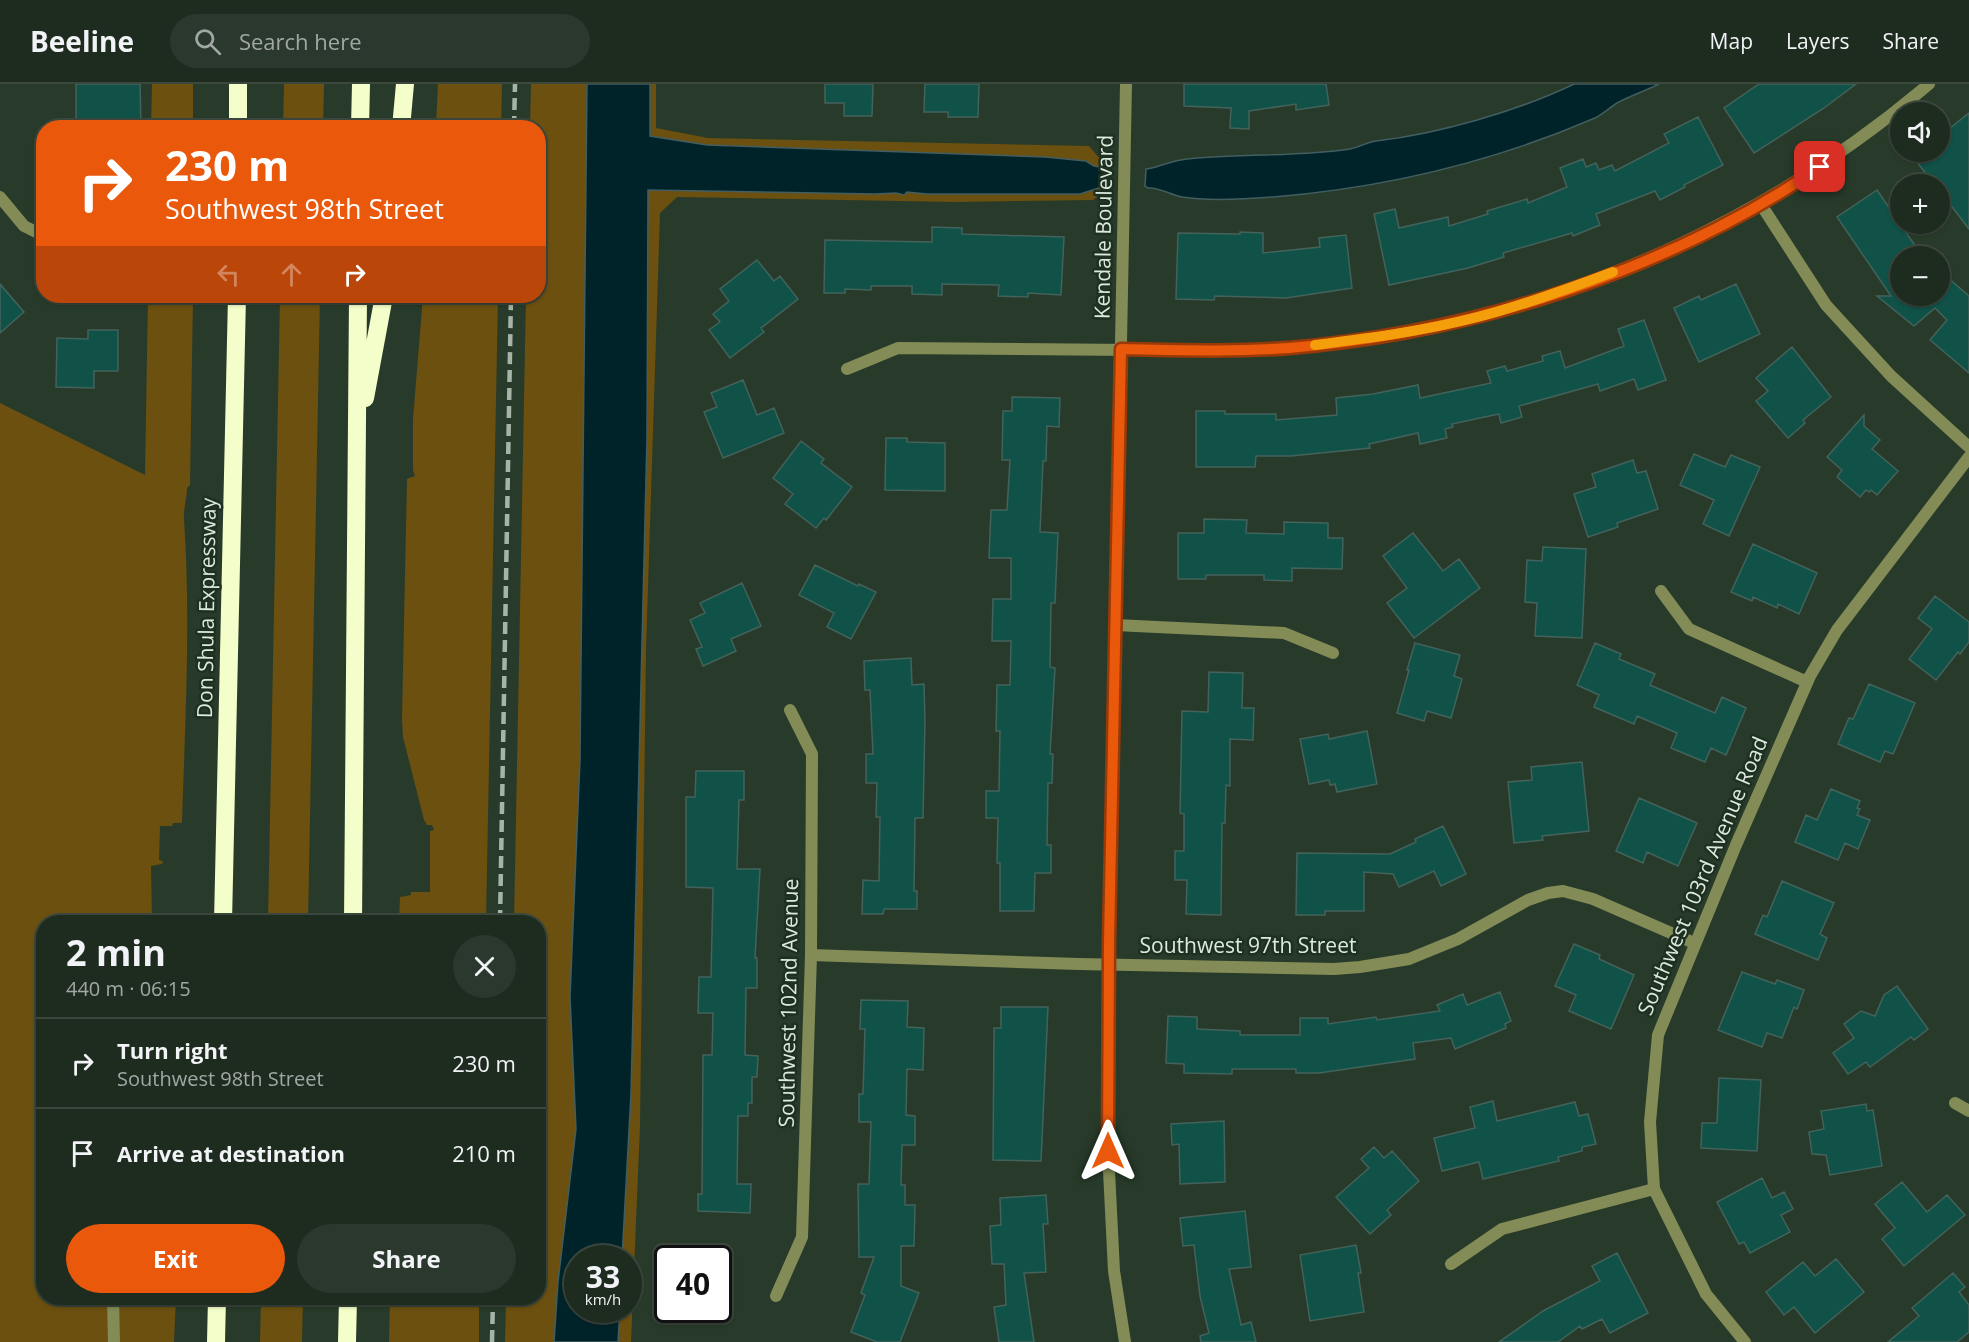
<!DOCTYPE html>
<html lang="en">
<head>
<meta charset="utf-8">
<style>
	body { margin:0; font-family:"Open Sans",sans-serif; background:#2b382d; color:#f1f3f6; height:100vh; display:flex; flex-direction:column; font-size:22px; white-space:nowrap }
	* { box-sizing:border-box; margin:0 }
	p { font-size:20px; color:#a1a7a5 }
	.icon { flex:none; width:33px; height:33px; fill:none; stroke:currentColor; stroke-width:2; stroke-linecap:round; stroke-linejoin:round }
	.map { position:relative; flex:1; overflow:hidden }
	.side { position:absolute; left:36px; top:831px; width:510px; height:390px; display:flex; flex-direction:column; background:#1e2c20; border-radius:24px; box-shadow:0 2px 4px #0004,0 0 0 2px #3c483e }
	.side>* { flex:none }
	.top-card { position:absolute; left:36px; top:36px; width:510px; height:183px; border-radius:24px; box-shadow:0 2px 4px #0004,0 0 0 2px #3c483e; background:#ea580c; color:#fff; overflow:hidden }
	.tools { position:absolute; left:1890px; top:18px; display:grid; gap:12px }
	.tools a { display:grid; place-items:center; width:60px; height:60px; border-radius:50%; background:#1e2c20; box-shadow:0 2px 4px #0004,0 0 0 2px #3c483e; font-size:30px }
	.speed { position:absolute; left:564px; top:1161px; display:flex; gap:12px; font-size:30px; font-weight:700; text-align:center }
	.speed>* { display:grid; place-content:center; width:78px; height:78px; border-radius:50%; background:#1e2c20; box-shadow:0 2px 4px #0004,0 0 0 2px #3c483e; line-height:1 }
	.speed small { font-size:15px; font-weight:400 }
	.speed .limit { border:3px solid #111; border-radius:9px; background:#fff; color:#111 }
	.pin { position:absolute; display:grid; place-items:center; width:51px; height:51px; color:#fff; margin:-26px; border-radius:12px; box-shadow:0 3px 9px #0006 }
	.me { position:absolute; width:66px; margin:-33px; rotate:0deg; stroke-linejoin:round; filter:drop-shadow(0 0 4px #0008) }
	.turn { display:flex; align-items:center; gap:21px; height:126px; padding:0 30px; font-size:27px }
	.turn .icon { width:78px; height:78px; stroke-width:2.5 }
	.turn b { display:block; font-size:42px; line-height:51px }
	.lanes { display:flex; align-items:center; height:57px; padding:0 30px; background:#0003; justify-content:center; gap:30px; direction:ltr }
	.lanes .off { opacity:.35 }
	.round { display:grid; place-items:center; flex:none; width:63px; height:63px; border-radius:32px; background:#2b382d }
	.head { display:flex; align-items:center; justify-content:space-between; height:102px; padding:0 30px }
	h1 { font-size:36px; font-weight:700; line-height:45px }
	.cta { display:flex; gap:12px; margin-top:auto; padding:12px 30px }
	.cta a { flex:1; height:69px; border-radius:36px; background:#ea580c; color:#fff; font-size:24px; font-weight:700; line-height:69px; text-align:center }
	.cta a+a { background:#2b382d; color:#f1f3f6 }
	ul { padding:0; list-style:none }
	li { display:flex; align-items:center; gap:18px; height:90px; padding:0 30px; border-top:2px solid #3c483e }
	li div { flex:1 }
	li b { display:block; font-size:22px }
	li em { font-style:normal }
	header { display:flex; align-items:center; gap:36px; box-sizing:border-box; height:84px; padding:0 30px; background:#1e2c20; border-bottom:2px solid #3c483e }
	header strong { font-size:28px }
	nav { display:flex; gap:33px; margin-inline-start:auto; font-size:21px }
	.search { width:420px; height:54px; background:#2b382d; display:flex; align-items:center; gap:15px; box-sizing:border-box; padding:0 21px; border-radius:33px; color:#a1a7a5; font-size:22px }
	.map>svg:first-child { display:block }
	.green { fill:#6b5010 }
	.water { fill:#00232a; stroke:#425e60; stroke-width:1.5 }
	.building { fill:#105248; stroke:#43625b; stroke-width:1.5 }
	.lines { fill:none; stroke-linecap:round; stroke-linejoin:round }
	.service { stroke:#838c56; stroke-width:12 }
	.minor { stroke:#838c56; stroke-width:12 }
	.tertiary { stroke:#838c56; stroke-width:12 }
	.motorway { stroke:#f4feca; stroke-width:18 }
	.rail { stroke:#a6b4a8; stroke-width:4.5; stroke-dasharray:12 6; stroke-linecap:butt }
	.route-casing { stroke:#983908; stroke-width:15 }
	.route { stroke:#ea580c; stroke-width:10 }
	.slow { stroke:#f59e0b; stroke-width:10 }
	.labels { text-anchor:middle; stroke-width:5; stroke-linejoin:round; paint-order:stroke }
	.street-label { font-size:21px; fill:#dde9df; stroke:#1e3020 }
</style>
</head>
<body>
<header>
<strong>Beeline</strong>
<div class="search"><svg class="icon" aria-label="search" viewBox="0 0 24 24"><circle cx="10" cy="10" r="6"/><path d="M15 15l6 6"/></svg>Search here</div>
<nav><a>Map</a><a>Layers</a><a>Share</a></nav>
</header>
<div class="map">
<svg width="1969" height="1258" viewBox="0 0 1969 1258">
	<rect width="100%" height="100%" fill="#283b2a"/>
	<path class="green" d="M152,0h41v43h-42z
		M284,0h40l-1,43h-40z
		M438,0h64l-1,43h-65z
		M531,0h56l-7,676 -10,237 6,132 -18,153 -4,60h-49l1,-44h32v-376h-24l12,-626h12v-168l-8,-1z
		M650,0h6v44l52,10 381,8 17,20 -2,25 -11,9 -137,2 -279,-5 -17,16 -14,437 -6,476 -9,216h-13l2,-32h8v-52h-6l9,-164 16,-657 1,-248 227,5 21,-1 8,2 3,-3 20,2h153l22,-7 3,-18 -12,-3 -7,-5 -41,-4 -338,-12 -57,-9z
		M148,212h45l-3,189 -3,3c0,11 -4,22 -3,32 7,100 1,202 -2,303h-9l-1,3h-12l-1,34 4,1 -1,3 -11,2 1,55 2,1h-110v376h132l-2,44h-174v-939l145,72z
		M280,212h40l-12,626h-40z
		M423,212h75l-12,626h-87l1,-25 11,-2v-3h19v-61l4,-1 -2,-5h-5l-3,-5 -21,-83 -1,-18 5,-240 8,-3 -2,-6v-51z
		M261,1214h42l-1,44h-42z
		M390,1214h89v44h-90z"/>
	<path class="water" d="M587,0h63v52l57,9 338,12 41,4 8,5 11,2 -3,19 -22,7h-153l-20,-2 -3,3 -8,-2 -21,1 -227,-4 -1,247 -16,657 -9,164h-44v52h42l-2,32h-64l4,-60 18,-153 -6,-132 10,-237z
		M1574,0h85c-14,7 -29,12 -42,19 -8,5 -14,11 -22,15 -102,44 -212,70 -322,79 -25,2 -67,4 -91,0 -12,-2 -22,-10 -34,-9l-3,-2 1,-17c10,-1 17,-5 26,-7 13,-4 28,-4 41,-5 46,-3 92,-1 137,-8 9,-2 18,-7 26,-8 62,-7 142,-30 198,-57z"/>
	<path class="building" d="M76,0h64l1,44h-65z
		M825,0h48l-1,32h-28v-13h-19z
		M925,0h54l-1,33h-30v-5h-24z
		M1184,0h142l3,21 -33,5v-6l-47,7v18l-19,-1 1,-20 -47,-2z
		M1759,0h97l-32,24 -70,45 -30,-45z
		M1969,29v116l-29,-38v-7h-6l-25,-32h31v-16z
		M1698,33l25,48 -39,20 1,2 -25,13 -5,-9 -59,23 4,11 -27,11 -1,-3 -69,20 1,4 -36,11 -79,17 -15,-71 21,-5 4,19 49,-11 1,9 39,-12 -1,-3 40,-12 1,4 39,-16 -7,-19 23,-9 3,8 10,-4 3,7 13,-5 3,6 54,-28 -5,-9z
		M1877,106l39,57 -16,9v40h40v-25l29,25v77l-39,-33 17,-20 -12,-12 -21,18 -37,-30h14l-54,-79z
		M932,143l30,1v6l102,3 -3,58 -33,-2v4l-30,-1 1,-11 -57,-1v11l-30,-1v-8h-41v4l-26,-1v4h-21l1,-53 107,2z
		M1240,148l23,1v20l57,-6 -1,-9 27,-3 6,53 -66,10 -71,-2 -1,4 -38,-1 2,-66 62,1z
		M757,176l17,21 6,-5 18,23 -37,29 3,4 -34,26 -21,-28 11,-8 -7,-8 16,-13 -9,-12z
		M0,200l24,28 -24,21z
		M1736,200l24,50 -61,28 -25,-54 25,-12 2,4z
		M1644,236l22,60 -28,10 -4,-11 -34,12 -2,-7 -79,22 3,11 -21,6 -2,-9 -47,10 1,3 -8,2 2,9 -27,6 -2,-11 -49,11 1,4 -79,8h-35l-1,11h-59v-56h29v3h51v6l61,-5 -1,-17 37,-4 45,-9 2,13 71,-15 -4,-12 18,-5 2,5 36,-10 -1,-5 18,-5 5,17 59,-22 -6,-17z
		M88,246h30v41h-24v17l-38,-1 1,-49 31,1z
		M1792,263l39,50 -28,23 2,3 -17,15 -32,-37 12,-10 -12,-13z
		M743,296l14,35 17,-7 10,25 -61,25 -19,-46 13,-5 -6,-14z
		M1012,313l48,1 -1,29 -12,-1 -1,35h-3l-3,71 18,1 -3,70h-4l-1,64 5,1 -5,86h3l-1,29h-4l-1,62h4v28h-16l-1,38h-34v-48h-3l1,-45h-12v-27h13l1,-60h-4l1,-46h13l1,-44h-19l1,-42h18v-41h-22l2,-48h16l3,-50h-8l1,-49h9z
		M1864,331v11l16,14 -8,9 26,22 -21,24 -6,-5 -2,2 -3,-2 -6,7 -23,-20 5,-7 -15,-13z
		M886,354h21v4l38,1v48l-60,-1z
		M801,357l23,18 -3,4 31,24 -26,33 -2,-2 -8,10 -31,-24 8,-10 -20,-16z
		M1694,370l31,13 6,-12 29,12 -31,69 -26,-12 11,-24 -34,-15z
		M1633,376l4,13 9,-2 12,38 -41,14 1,4 -30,10 -14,-43 22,-7 -4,-13z
		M1204,435l43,1 -1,13 38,1v-12l44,1v15h15l-1,31 -50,-1v13l-28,-1v-5h-58v4h-28v-46h26z
		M1413,449l30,38 16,-12 21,29 -66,50 -27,-35 20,-15 -24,-32z
		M1753,460l64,29 -18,41 -21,-10 -1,4 -24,-11 -1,4 -21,-9z
		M1543,463l43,2 -4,89 -47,-2 2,-33 -12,-1 2,-42 15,1z
		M815,481l43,21 1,-2 17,8 -25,47 -24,-12 7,-14 -35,-18z
		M742,499l19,43 -30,13 5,12 -33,15 -7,-17 6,-2 -12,-27 15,-7 -5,-10z
		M1935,512l34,26v20l-9,12 -2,-2 -22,28 -27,-21 23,-30 -14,-11z
		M1415,559l45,12 -6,21 8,3 -11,39 -24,-7 -3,10 -27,-8 12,-43h-2z
		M1595,559l26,11 -2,5 36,15 -5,11 65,28 7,-16 24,11 -20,47 -15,-7 -6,14 -34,-14 6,-15 -40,-17 -3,8 -40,-17 5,-12 -22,-10z
		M911,574l1,27 12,-1 1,36 -2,98h-8l-1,73h3v18h-33l-1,5h-21l1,-34 16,1 1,-64h-4l1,-34h-11v-29h7l-3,-64h-5l-1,-29z
		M1209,588l34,1 -1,35h12l-1,32 -23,-1v47l-4,-1 -1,38h-3l-1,92 -35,-1 1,-34h-12v-29h9v-37l-4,-1 2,-102 26,1z
		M1869,600l46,19 -22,51 -8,-3 -5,11 -42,-18 11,-26 4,1z
		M1367,647l10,53 -40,8 -2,-8 -5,1 -1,-5 -20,4 -9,-45 28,-5 1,5z
		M1582,678l7,69 -47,5 1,4 -29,3 -6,-61 24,-2 -1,-13z
		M696,687h48v29h-5l-2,69h23l-5,89h2v30h-11l-1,67 13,1 -1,21h-5v26h-4v13h-10l-1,68h14l-1,29 -52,-2v-17h4l1,-139h9l1,-42h-15l1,-36h12l2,-89 -27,-1v-90h9z
		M1831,705l29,12 -3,7 3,1 -3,6 13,5 -12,29 -13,-6 -7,17 -43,-18 11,-27 11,5z
		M1639,714l58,25 -19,43 -31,-14 -4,11 -27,-12z
		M1443,742l23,48 -25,12 -7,-15 -35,16 -6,-13 -29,-2v39h-39v4h-29l1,-62 93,1 26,-12 -1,-3z
		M1782,797l52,22 -14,31 7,4 -9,22 -63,-26 8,-19 4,2z
		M1574,860l26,11 -1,4 35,16 -23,54 -42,-18 7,-16 -21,-9z
		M1742,888l33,12 2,-4 27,10 -7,19 -3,-2 -12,31 -15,-5 -5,14 -44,-17z
		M1897,902l31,43 -14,11 -3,-3 -41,30 -4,-5 -18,12 -15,-21 21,-15 -10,-14 17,-13 14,5 9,-21z
		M1500,908l11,29 -6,3 1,4 -51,21 -4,-11 -38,5 2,16 -96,14h-23v-4h-64v5l-48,-1v-9l-18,-1 2,-47 29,1v12l43,2v4h60v-17h28v6l48,-7 1,3 63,-9 -3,-6 26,-11 4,11z
		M861,916l47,1 -1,26 17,1 -1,42 -16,-1 -1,46 9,1v29h-13l-1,40h4v20h10l-1,41h-13v40l18,7 -19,49h-23l-26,-10 14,-37 -4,-2 13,-36h-15l-1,-73h11l2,-62h-12v-28h4l2,-65h-5z
		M1001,923h47l-7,154 -48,-1 1,-132h7z
		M1719,994l42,2 -4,71 -56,-3 1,-25h15z
		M1493,1017l4,20 78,-19 4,14 9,-2 8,30 -14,3v4l-24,6 1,4 -76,18 -4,-17 -37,9 -8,-33 41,-10 -5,-21z
		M1866,1020l1,7 6,-1 9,56 -52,9 -4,-20 -14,-1 -3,-22 15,-3 -3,-18z
		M1224,1037l1,61 -45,2 -1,-40 -7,1 -1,-21z
		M1374,1063l10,11 8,-7 27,30 -32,29 4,5 -21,19 -34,-37 33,-29 -8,-9z
		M1762,1094l10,20 12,-6 9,17 -12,6 9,17 -40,21 -6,-11 -5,2 -22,-42z
		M1902,1098l25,30 20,-17 18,20 -61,51 -22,-27 13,-11 -20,-24z
		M1046,1111l2,29h-5l3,48 -22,1 10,69h-35l-5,-35 12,-2 -2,-41h-12l-2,-38 11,-1 -1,-27z
		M1245,1127l6,56 -22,2 12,56 10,-3 5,20h-55l-1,-6 9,-3 -9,-37 -6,-51 -11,1 -3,-28z
		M1356,1161l5,28h-3l6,39 -54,9 -10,-66z
		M1617,1169l31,60 -38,20 -8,-14 -20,10 -2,-3 -22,16h-59l44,-31 57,-30 -8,-15z
		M1836,1175l28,33 -49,41 -21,-26 -10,8 -18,-23 37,-30 12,14z
		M1953,1189l12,14 -6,5 10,13v27l-12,10h-69l31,-26 -7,-8z"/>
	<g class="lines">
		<path class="service" d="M113,1214l1,44"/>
		<path class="minor" d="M0,113l24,29 20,10
			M1760,119l66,102 65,71 78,71
			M847,285l51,-21 350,3c48,-3 97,-8 144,-16 198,-35 384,-121 537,-251
			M1661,507l28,38 118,53
			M1115,541l169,8 49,20
			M811,871l268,9 255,5 26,-2 49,-8 49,-20 70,-39 20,-7 15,-2 30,8 101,44
			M1955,1019l14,8
			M1451,1180l51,-35 152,-40
			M776,1212l26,-59 9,-282 1,-201 -22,-44
			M1745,1258l-39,-48 -52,-105 -4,-67 8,-87 78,-190 74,-169 27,-46 132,-173"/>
		<path class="tertiary" d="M1125,1258l-11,-71 -6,-120 1,-187 17,-880"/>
		<path class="motorway" d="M238,44v-44
			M360,44l1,-44
			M401,44l4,-44
			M365,314l19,-102
			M223,838l14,-626
			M353,838l5,-626
			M216,1258l1,-44
			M347,1258l1,-44"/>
		<path class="rail" d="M514,44l1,-44
			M500,838l11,-626
			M492,1258l1,-44"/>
	</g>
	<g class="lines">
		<g class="route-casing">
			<path id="route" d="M1108,1067l1,-209 12,-593c56,1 112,3 168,-1 182,-15 379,-77 531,-181"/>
		</g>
		<use href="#route" class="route"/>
		<path class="slow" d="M1315,261c55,-7 109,-14 163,-28 46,-12 90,-28 135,-45"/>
	</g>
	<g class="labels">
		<g class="street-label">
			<text transform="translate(1104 143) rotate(-89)" y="7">Kendale Boulevard</text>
			<text transform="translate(207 524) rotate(-89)" y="7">Don Shula Expressway</text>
			<text transform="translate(1703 792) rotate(-67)" y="7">Southwest 103rd Avenue Road</text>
			<text x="1248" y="869">Southwest 97th Street</text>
			<text transform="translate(789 919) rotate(-89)" y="7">Southwest 102nd Avenue</text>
		</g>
	</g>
</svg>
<div class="tools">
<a><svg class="icon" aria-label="sound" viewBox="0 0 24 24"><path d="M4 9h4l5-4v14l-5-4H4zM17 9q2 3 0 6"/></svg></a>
<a>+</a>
<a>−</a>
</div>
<div class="speed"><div>33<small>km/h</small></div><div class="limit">40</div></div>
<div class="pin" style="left:1820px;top:83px;background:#d93025"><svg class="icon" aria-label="arrive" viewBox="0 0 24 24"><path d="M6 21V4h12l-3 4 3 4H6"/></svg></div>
<svg class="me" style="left:1108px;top:1067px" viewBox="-20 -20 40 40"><path d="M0-17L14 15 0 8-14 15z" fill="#ea580c" stroke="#fff" stroke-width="4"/></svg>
<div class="top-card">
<div class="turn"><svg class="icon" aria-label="right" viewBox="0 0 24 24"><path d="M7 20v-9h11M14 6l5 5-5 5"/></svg><div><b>230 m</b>Southwest 98th Street</div></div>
<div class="lanes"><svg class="icon off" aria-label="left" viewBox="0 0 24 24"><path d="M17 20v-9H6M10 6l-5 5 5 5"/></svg><svg class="icon off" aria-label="ahead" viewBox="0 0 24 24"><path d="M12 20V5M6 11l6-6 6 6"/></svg><svg class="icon" aria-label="right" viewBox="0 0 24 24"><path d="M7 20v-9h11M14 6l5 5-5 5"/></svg></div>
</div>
<section class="side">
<div class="head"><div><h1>2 min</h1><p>440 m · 06:15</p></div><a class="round"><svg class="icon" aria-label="close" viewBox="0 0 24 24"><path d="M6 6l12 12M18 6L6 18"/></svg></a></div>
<ul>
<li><svg class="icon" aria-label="right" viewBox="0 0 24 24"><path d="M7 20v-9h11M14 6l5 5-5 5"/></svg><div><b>Turn right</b><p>Southwest 98th Street</p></div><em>230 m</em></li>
<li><svg class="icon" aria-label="arrive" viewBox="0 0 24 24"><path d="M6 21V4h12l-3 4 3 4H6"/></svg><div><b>Arrive at destination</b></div><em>210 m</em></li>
</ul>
<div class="cta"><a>Exit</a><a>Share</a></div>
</section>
</div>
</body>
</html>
